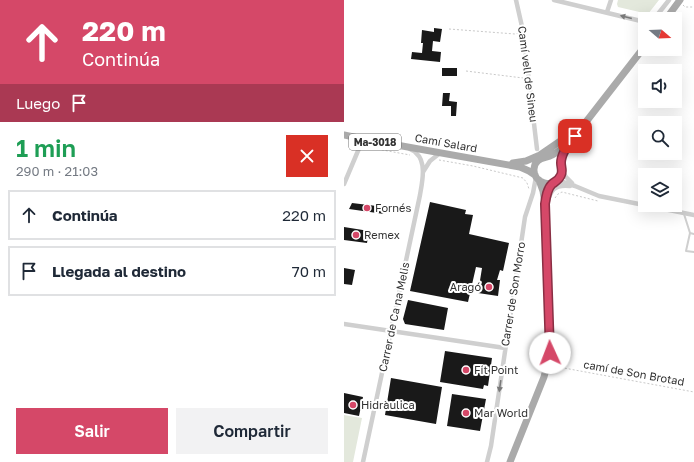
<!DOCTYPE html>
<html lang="es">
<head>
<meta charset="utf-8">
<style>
	body { margin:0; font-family:"Golos Text",sans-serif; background:#f2f2f3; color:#1f2937; height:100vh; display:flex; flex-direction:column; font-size:15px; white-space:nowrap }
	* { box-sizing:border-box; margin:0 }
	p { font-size:13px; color:#747a83 }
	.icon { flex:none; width:22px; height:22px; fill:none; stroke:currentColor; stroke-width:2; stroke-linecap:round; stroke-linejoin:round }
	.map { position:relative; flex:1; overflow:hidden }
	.drawer { display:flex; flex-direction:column; background:#fff; width:344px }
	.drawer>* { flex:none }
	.top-card { background:#d54868; color:#fff; overflow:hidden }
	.needle { width:26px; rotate:109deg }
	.fabs { position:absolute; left:294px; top:12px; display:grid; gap:8px }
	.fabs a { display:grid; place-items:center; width:44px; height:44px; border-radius:0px; background:#fff; box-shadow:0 4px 16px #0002; font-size:20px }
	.pin { position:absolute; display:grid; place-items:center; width:34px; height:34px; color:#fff; margin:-17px; border-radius:8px; box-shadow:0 2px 6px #0006 }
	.me { position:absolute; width:44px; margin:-22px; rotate:358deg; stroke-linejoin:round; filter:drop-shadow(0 0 3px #0008) }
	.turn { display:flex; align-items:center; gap:14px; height:84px; padding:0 16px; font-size:18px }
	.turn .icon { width:52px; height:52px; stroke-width:2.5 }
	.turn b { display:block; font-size:28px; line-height:34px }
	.then { display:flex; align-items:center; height:38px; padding:0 16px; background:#0003; gap:8px; font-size:15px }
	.round { display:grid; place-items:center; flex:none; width:42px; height:42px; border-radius:0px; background:#f2f2f3 }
	.summary { display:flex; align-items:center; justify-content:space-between; height:68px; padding:0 16px }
	h1 { font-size:24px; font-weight:600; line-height:30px; color:#1e9e55 }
	.action { display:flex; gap:8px; margin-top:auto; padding:8px 16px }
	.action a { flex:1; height:46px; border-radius:0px; background:#d54868; color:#fff; font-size:16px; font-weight:600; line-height:46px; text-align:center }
	.action a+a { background:#f2f2f3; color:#1f2937 }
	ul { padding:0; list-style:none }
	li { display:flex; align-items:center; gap:12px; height:50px; margin:0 8px 6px; padding:0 8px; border:2px solid #e0e1e3; border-radius:0px }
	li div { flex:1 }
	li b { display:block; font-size:15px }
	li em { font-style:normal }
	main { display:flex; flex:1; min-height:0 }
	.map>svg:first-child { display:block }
	.green { fill:#e3e8dc }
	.building { fill:#191919 }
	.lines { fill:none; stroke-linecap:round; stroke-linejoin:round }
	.path { stroke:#c9c9c9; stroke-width:1; stroke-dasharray:2 2; stroke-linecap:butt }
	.lane { stroke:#cfcfcf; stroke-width:2 }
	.street { stroke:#cfcfcf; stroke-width:4.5 }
	.primary { stroke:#aaa; stroke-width:7 }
	.oneway { fill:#797979 }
	.route-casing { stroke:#8a2f44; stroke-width:10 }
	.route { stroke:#d54868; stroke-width:7 }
	.poi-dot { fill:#d54868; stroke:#fff; stroke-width:1.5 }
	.labels { text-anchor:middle; stroke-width:4; stroke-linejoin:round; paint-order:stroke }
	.shield { fill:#fff; stroke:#707070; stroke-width:1 }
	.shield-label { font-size:10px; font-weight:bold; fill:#323232 }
	.street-label { font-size:11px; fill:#323232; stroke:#fff }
	.poi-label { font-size:11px; fill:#323232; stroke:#fff; text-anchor:start }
</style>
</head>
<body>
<main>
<section class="drawer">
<div class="top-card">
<div class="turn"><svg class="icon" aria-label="ahead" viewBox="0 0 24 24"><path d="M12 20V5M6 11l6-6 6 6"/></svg><div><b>220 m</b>Continúa</div></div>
<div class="then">Luego<svg class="icon" aria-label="arrive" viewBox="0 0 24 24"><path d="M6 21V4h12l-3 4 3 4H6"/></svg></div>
</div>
<div class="summary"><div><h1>1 min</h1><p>290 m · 21:03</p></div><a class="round" style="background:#d93025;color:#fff"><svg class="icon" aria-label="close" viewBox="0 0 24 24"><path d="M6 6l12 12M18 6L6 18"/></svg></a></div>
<ul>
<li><svg class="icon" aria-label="ahead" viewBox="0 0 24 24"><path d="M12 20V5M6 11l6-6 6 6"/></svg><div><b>Continúa</b></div><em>220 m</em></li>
<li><svg class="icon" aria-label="arrive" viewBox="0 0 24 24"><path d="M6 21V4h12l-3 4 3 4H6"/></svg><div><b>Llegada al destino</b></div><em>70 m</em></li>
</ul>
<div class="action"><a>Salir</a><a>Compartir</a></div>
</section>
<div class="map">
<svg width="350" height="462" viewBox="0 0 350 462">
	<rect width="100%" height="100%" fill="#fff"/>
	<path class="green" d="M274,0h41l-11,14 -30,-7 -1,-3z
		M0,415l18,3 -9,44h-9z"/>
	<path class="building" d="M90,28l8,1 -2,13 -7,-1 -1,10 9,1 -1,10 -29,-3 1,-7 10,1 1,-10h-2l1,-13 12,2z
		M98,68h15v8h-15z
		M99,93h7l-1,8 8,1 -1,14h-5v-10h-9z
		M86,202l36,8 -1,4 8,1 -4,19 40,9 -6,28 -3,-1 -3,10h3l-2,16 -20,-3 4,-25 -6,-1 -8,35 -58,-11z
		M8,203l33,4 -1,7 -35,-5z
		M0,227l25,4 -2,12 -23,-3z
		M0,268l11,2 -3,15 -8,-1z
		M64,300l40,8 -4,22 -39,-6 -2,-5z
		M101,351l47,7 -4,28 -4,-1 -1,4 -43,-7z
		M47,378l51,9 -6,37 -51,-9z
		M0,393l19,4 -4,19 -15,-3z
		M108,394l34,5 -6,32 -33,-5z"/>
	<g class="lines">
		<path class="path" d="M339,5l2,2h9
			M105,29l66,5 3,-1
			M122,71l57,7
			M22,147l44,8
			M95,160l34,6 50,12 4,5 2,6
			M211,198l3,-4 4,-2 36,9
			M209,366l141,26"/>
		<path class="lane" d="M340,214l6,19 4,1
			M346,233l-4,18 8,1"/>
		<path class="street" d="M172,0l7,31 14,118
			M210,0l91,22
			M263,12l4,-12
			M310,19l15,-19
			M218,171l4,6 6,6
			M79,172l7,-11 10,-8
			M212,182h7l12,4 24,10 95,19
			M0,184l19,-45
			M203,205c3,-14 7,-21 23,-19
			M0,324l161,24
			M19,462l57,-267c2,-12 7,-33 -4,-42 -1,-2 -4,-3 -6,-4
			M143,462l4,-16 34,-229 8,-24 3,-16"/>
		<path class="primary" d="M322,19l14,-19
			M0,135l19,4 157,28 9,4 6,4
			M224,145c-5,3 -10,7 -16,10 -7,4 -17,2 -18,14 -1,14 19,20 26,8 4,-6 0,-12 2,-18 1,-5 4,-10 6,-14l77,-99
			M169,163l13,-2 14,-6 35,-24
			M166,462l34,-85 6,-24 -5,-149 -2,-13 -4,-11"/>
	</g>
	<defs><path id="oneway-solid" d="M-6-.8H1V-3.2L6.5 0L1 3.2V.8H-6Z"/></defs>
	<g class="oneway">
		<use href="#oneway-solid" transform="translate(282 17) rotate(-166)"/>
		<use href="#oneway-solid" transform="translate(156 386) rotate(98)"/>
	</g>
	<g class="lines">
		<g class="route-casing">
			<path id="route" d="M206,353l-5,-149c1,-7 2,-15 7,-20 4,-3 7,-4 9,-9 2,-4 0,-8 0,-12 0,-10 8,-20 14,-27"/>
		</g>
		<use href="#route" class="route"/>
	</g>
	<g class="poi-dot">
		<circle cx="23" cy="208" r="4"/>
		<circle cx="12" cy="235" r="4"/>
		<circle cx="145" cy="287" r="4"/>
		<circle cx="122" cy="370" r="4"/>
		<circle cx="9" cy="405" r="4"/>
		<circle cx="122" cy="413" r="4"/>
	</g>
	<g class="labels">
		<rect class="shield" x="5" y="134" width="52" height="16" rx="3"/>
		<g class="shield-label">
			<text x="31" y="146">Ma-3018</text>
		</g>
		<g class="street-label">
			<text transform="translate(184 74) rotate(83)" y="4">Camí vell de Sineu</text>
			<text transform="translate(102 143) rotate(10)" y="4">Camí Salard</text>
			<text transform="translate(169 294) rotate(-81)" y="4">Carrer de Son Morro</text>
			<text transform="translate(50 317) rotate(-78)" y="4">Carrer de Ca na Melis</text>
			<text transform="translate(290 373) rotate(10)" y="4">camí de Son Brotad</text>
		</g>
		<g class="poi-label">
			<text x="31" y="212">Fornés</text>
			<text x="20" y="239">Remex</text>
			<text x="137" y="291" text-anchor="end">Aragó</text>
			<text x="130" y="374">Fit Point</text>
			<text x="17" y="409">Hidràulica</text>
			<text x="130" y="417">Mar World</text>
		</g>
	</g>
</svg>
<div class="fabs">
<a><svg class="needle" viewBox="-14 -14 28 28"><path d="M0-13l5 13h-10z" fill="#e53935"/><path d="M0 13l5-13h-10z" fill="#747a83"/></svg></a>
<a><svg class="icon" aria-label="sound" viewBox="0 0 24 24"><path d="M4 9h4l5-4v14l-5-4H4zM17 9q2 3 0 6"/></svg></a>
<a><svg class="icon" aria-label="search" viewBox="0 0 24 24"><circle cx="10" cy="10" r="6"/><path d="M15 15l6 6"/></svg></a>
<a><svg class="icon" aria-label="layers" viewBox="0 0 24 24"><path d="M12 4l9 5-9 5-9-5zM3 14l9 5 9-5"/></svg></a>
</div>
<div class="pin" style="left:231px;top:136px;background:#d93025"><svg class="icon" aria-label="arrive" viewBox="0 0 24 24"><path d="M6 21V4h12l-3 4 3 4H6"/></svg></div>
<svg class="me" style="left:206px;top:353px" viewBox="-20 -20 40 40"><circle r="19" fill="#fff"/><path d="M0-13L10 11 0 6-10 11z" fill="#d54868"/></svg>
</div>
</main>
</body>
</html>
